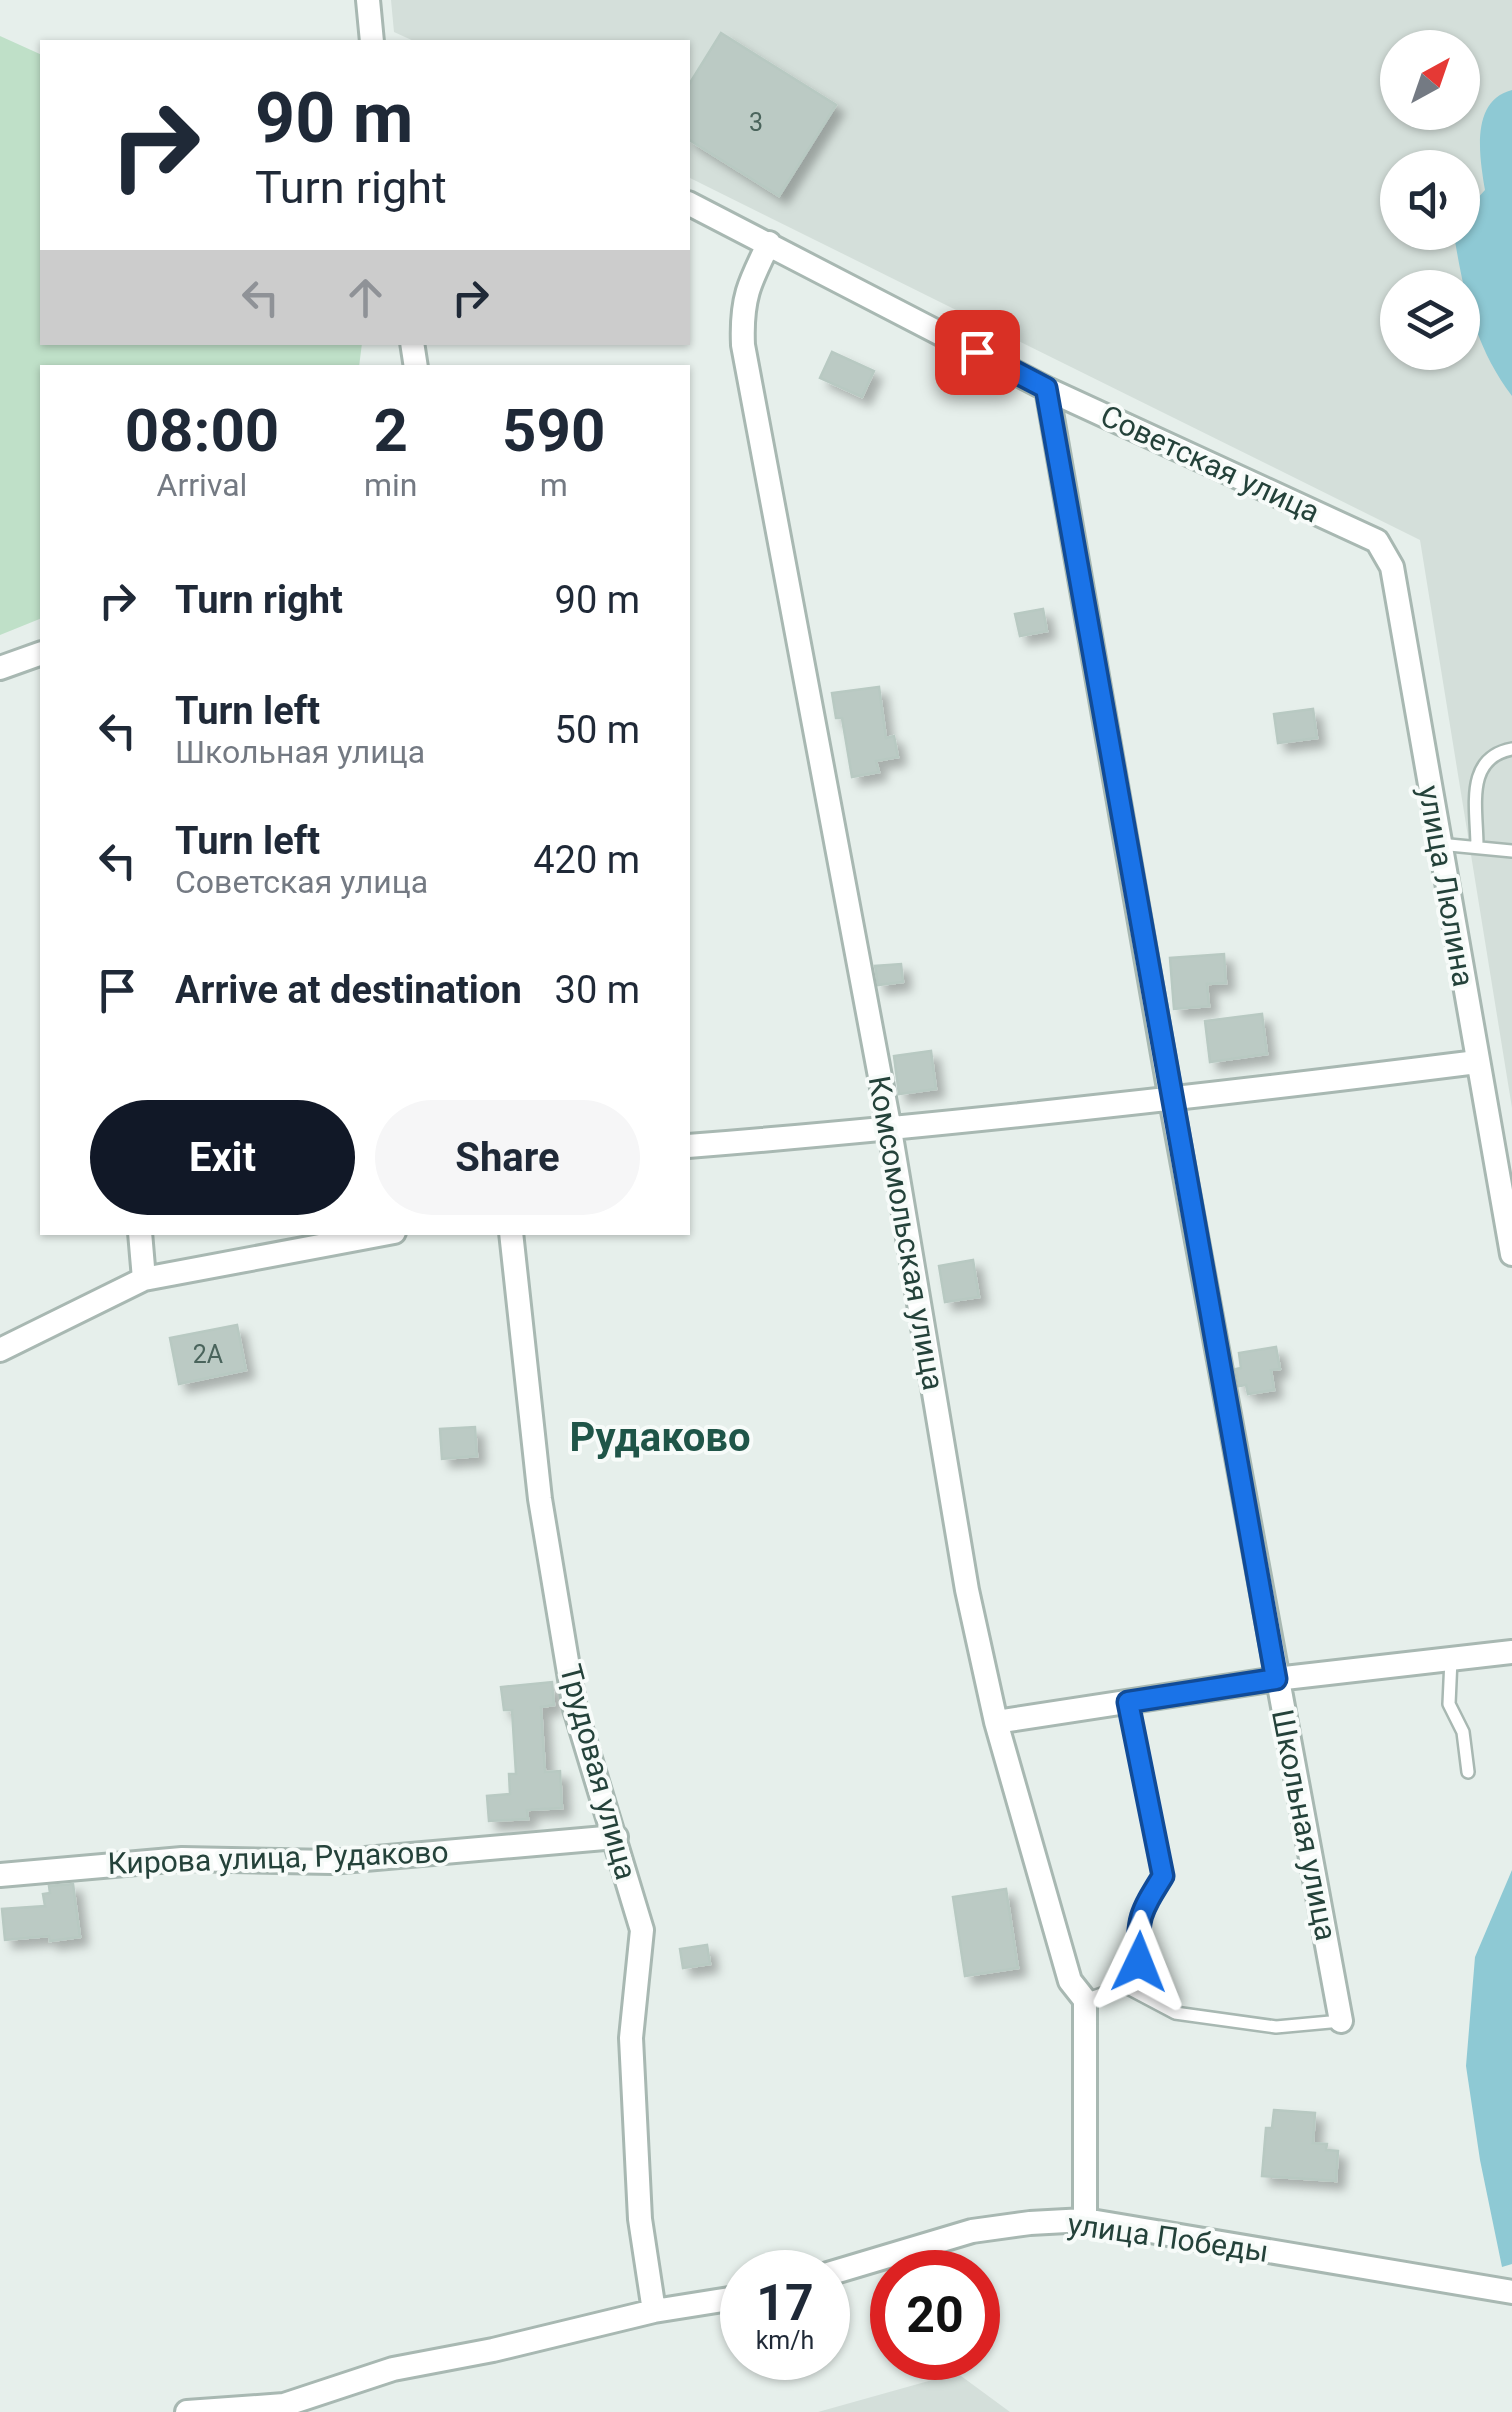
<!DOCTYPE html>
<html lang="en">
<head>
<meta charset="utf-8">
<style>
	body { margin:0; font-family:Roboto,sans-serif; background:#f6f6f7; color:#1f2937; height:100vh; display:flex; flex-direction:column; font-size:38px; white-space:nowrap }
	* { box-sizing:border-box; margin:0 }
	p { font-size:32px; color:#747a83 }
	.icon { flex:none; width:55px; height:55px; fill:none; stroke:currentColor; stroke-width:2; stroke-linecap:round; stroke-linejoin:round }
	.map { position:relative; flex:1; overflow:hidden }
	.side { position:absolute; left:40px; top:365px; width:650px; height:870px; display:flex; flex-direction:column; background:#fff; border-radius:0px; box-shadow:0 2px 8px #0004 }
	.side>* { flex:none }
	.banner { position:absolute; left:40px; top:40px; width:650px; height:305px; border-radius:0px; box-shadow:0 2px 8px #0004; background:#fff; color:#1f2937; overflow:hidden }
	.needle { width:65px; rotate:40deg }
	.buttons { position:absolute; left:1380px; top:30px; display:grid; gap:20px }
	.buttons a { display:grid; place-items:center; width:100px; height:100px; border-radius:50%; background:#fff; box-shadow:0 2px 8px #0004; font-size:50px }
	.speed { position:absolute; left:720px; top:2250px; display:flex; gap:20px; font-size:50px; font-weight:700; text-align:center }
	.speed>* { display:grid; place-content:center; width:130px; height:130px; border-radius:50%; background:#fff; box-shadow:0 2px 8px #0004; line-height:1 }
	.speed small { font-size:25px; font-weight:400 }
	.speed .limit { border:15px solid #d22; background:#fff; color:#111 }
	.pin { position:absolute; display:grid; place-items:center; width:85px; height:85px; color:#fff; margin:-42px; border-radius:20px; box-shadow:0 5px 15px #0006 }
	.me { position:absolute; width:110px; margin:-55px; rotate:2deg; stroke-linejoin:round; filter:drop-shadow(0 0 8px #0008) }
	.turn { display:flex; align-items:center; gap:35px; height:210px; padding:0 50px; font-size:45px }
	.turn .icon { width:130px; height:130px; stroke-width:2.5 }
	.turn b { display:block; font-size:70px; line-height:85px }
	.lanes { display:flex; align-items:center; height:95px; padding:0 50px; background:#0003; justify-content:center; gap:50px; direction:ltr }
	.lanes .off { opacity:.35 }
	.eta { display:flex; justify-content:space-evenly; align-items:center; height:170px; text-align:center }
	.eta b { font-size:60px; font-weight:700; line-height:70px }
	.primary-button { display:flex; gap:20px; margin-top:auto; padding:20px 50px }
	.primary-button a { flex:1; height:115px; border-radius:60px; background:#111827; color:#fff; font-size:40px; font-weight:700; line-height:115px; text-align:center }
	.primary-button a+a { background:#f6f6f7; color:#1f2937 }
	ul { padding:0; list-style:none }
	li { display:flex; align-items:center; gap:30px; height:130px; padding:0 50px }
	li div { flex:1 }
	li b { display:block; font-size:38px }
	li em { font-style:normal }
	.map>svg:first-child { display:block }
	.built { fill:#d4dfda; fill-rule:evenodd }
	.green { fill:#bfe0c8 }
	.water { fill:#8ec9d4 }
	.building { fill:#bbcac4; stroke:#b8c9c2; stroke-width:2.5; filter:url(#shadow) }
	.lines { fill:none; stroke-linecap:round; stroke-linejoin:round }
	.lane-casing { stroke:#a8b8b2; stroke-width:16 }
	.street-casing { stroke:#a8b8b2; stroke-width:28 }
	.lane { stroke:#fff; stroke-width:11 }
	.street { stroke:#fff; stroke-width:22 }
	.route-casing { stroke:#114b97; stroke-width:25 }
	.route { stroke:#1a73e8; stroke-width:18 }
	.labels { text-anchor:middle; stroke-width:8; stroke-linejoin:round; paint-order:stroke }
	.number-label { font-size:25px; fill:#4a645c }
	.street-label { font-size:30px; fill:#24423a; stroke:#f7fbf9 }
	.district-label { font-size:40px; font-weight:bold; fill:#1f5548; stroke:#f7fbf9 }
</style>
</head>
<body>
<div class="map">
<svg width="1512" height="2412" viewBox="0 0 1512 2412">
	<defs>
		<filter id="shadow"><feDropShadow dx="8" dy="8" stdDeviation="5" flood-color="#0004"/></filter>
	</defs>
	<rect width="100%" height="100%" fill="#e6efeb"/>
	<path class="built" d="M391,0h1121v1108l-92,-568 -732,-363v-135h-272l-22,-10zM1398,48h64v64h-64zM1398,168h64v64h-64zM1398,288h64v64h-64z
		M957,2373l53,39h-192z"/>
	<path class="green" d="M0,36l42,19v287l320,1 -3,24 -317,1v250l-42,17z"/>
	<path class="water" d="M1512,90v306c-37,-49 -48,-101 -58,-161l8,-3 1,-18 22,-24c-5,-31 -16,-89 27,-100z
		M1512,1870v394l-10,3 -22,-107 -14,-94 9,-109z"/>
	<path class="building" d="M721,33l115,72 -57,91 -91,-57v-53z
		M832,352l42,19 -12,26 -42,-19z
		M1043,609l4,22 -27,5 -5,-22z
		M879,687l7,51 8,-2 4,21 -22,4 3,11 -27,5 -10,-59h-6l-4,-25z
		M1313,709l4,29 -39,5 -4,-29z
		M1224,954l2,29 -19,1 2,22 -35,3 -4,-51z
		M901,964l2,18 -25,3 -3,-19z
		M1262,1014l5,40 -57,8 -5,-41z
		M931,1051l5,38 -37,5 -5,-38z
		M973,1260l6,37 -34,5 -6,-36z
		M237,1325l9,45 -67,14 -9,-46z
		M1276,1347l4,22 -9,1 3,20 -26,4 -2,-9 -7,1 -3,-17 5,-1 -2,-15z
		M475,1427l2,29 -35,3 -2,-30z
		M552,1682l2,23 -13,2 4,65 15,-1 2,37 -35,2 1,9 -39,2 -2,-25 23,-2 -1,-20h7l-4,-64h-8l-3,-23z
		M73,1884l7,53 -30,4 -1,-5 -44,4 -3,-31 43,-3 -2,-12 7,-1 -1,-7z
		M1006,1889l12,79 -53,8 -12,-79z
		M707,1945l3,19 -27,4 -3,-19z
		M1274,2110l41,3 -2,30 14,1 -1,6 12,1 -2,30 -74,-5 4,-48h6z"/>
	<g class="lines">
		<g class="lane-casing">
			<path id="lane" d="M1439,844l73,7
				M1477,847c0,-39 -13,-89 35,-98
				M1451,1659l-2,45 14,28 5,40
				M1124,1986c21,-34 9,-26 13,-60 2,-18 17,-35 26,-50l-35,-175
				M1085,2000l39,-14 51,27 101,14 65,-6"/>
		</g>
		<g class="street-casing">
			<path id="street" d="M368,0l4,42
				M688,203l359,186 330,152 15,26 120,687
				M769,243c-20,40 -28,56 -26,102l147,785 77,460 29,132 74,259 15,19v220
				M412,342l4,26
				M1047,389l124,711 170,921
				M0,668l42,-15
				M688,1146c264,-21 526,-51 789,-84
				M140,1232l4,47
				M511,1232l29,267 35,210 67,221 -11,108 9,181 14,92
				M0,1350l144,-71 250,-47
				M996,1722l280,-43 236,-27
				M0,1875l182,-16 149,3 285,-25
				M828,2274l144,-43 58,-8 55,-3 427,72
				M187,2412l97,-7 109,-36 100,-19 161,-39 88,-14"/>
		</g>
		<use href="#lane" class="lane"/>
		<use href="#street" class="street"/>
	</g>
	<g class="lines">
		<g class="route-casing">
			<path id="route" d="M977,352l69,36 230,1291 -148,23 35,174c-23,37 -26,41 -24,86"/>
		</g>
		<use href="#route" class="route"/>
	</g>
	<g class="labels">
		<g class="number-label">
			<text x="756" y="131">3</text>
			<text x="208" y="1363">2А</text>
		</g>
		<g class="street-label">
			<text transform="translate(1210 464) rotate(25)" y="10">Советская улица</text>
			<text transform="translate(1446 886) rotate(80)" y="10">улица Люлина</text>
			<text transform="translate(906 1233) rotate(80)" y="10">Комсомольская улица</text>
			<text transform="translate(598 1772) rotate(75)" y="10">Трудовая улица</text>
			<text transform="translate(1304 1825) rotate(79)" y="10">Школьная улица</text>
			<text transform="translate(278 1858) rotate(-2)" y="10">Кирова улица, Рудаково</text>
			<text transform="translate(1168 2238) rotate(8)" y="10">улица Победы</text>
		</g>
		<g class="district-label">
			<text x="660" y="1451">Рудаково</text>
		</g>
	</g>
</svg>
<div class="buttons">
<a><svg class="needle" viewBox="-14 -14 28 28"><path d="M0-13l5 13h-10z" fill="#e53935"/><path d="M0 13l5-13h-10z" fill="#747a83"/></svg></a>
<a><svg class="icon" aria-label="sound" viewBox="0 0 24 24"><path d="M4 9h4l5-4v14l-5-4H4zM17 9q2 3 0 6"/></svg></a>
<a><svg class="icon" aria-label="layers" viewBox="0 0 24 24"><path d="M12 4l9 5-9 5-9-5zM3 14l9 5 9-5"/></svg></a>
</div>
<div class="speed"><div>17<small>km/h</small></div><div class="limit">20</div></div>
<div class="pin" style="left:977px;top:352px;background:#d93025"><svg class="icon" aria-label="arrive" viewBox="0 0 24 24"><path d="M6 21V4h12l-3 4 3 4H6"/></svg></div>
<svg class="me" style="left:1139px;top:1962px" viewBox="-20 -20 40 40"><path d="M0-17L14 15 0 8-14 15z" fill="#1a73e8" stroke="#fff" stroke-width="4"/></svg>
<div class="banner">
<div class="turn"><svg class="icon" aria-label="right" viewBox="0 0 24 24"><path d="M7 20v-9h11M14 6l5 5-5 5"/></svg><div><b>90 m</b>Turn right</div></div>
<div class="lanes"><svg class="icon off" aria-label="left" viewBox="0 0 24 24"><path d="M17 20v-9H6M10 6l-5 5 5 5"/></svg><svg class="icon off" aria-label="ahead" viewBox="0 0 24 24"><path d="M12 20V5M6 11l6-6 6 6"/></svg><svg class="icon" aria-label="right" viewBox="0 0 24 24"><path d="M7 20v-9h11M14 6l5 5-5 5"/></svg></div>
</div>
<section class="side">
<div class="eta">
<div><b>08:00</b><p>Arrival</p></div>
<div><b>2</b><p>min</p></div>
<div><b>590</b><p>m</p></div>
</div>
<ul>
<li><svg class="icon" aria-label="right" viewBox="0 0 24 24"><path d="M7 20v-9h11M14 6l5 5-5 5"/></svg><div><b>Turn right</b></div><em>90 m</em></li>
<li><svg class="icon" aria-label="left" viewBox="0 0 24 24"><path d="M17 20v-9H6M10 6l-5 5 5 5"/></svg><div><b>Turn left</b><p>Школьная улица</p></div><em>50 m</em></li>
<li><svg class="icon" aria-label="left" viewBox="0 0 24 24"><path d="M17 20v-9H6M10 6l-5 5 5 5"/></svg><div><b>Turn left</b><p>Советская улица</p></div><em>420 m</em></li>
<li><svg class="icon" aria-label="arrive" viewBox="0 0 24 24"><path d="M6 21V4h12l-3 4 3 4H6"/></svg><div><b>Arrive at destination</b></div><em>30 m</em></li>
</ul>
<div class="primary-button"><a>Exit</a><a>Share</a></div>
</section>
</div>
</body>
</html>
